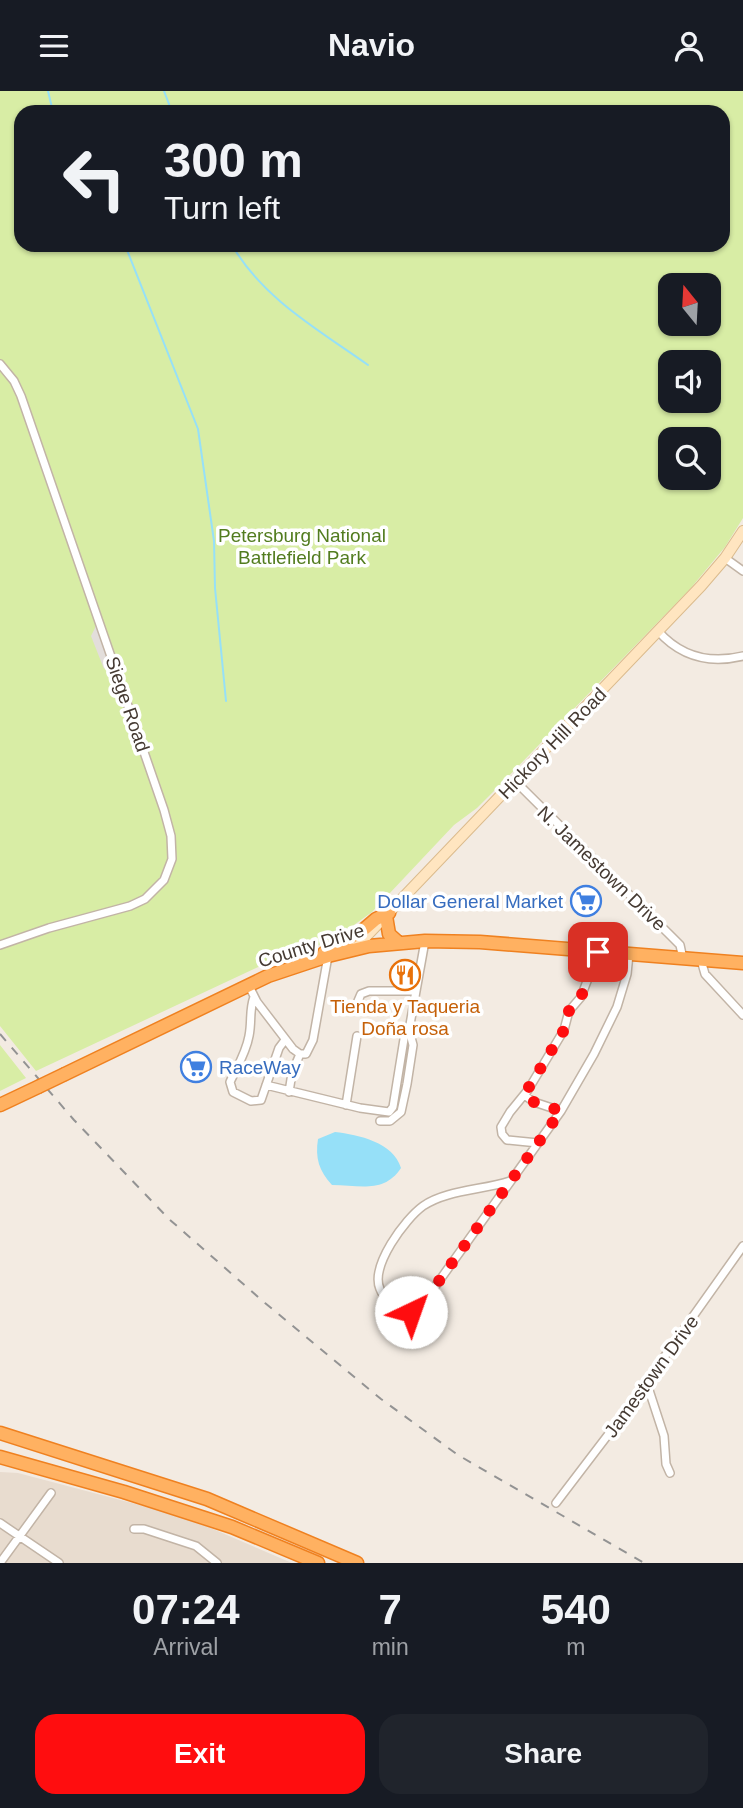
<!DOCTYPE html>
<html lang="en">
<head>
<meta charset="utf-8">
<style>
	body { margin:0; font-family:Arial,sans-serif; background:#20242c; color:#f1f3f6; height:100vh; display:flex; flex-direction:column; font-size:26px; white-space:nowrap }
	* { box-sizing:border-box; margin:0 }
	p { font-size:23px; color:#9ea1a6 }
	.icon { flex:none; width:38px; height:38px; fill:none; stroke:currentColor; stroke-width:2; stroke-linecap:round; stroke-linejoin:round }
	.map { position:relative; height:1472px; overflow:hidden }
	.details { display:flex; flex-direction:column; background:#171b24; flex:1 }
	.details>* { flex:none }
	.guide { position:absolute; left:14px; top:14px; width:716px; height:147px; border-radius:21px; box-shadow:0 2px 5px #0004; background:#171b24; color:#f1f3f6; overflow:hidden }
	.needle { width:46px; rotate:342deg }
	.buttons { position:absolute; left:658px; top:182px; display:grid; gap:14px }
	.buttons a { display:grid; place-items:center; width:63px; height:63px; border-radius:14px; background:#171b24; box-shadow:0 2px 5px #0004; font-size:35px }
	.pin { position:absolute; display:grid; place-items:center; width:60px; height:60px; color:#fff; margin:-30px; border-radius:14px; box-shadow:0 4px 10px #0006 }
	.me { position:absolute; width:77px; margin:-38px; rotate:42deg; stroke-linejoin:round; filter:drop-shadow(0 0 5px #0008) }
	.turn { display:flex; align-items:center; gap:24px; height:147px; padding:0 35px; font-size:32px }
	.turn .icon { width:91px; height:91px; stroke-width:2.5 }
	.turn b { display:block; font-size:49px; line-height:60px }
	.eta { display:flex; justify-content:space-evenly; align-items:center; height:119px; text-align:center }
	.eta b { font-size:42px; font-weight:700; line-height:49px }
	.cta { display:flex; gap:14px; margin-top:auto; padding:14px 35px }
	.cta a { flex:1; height:80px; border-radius:21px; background:#ff0d0f; color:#fff; font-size:28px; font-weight:700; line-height:80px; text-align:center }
	.cta a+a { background:#20242c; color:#f1f3f6 }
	header { display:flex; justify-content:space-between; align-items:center; height:91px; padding:0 35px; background:#171b24; font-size:32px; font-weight:700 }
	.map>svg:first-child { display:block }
	.residential { fill:#e8dccf }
	.green { fill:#d8eda5; fill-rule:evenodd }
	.parking { fill:#e3dedb }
	.water { fill:#96e0f8 }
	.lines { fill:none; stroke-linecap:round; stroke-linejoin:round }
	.stream { stroke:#96e0f8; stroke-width:2 }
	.street-casing { stroke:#c2b4a6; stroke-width:10 }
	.secondary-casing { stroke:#dbbb8d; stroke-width:12 }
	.highway-casing { stroke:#ef8120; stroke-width:15 }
	.street { stroke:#fff; stroke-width:7 }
	.secondary { stroke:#ffe5c0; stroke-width:10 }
	.highway { stroke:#ffb161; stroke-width:12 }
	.rail { stroke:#939393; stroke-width:2; stroke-dasharray:9 9; stroke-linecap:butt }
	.highway-bridge-casing { stroke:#ef8120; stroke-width:15; stroke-linecap:butt }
	.highway-bridge { stroke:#ffb161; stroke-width:12 }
	.route { stroke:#ff0d0f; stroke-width:12; stroke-dasharray:0 21.6 }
	.labels { text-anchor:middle; stroke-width:7; stroke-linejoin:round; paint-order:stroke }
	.park-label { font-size:19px; fill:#527c1f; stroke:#fff }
	.street-label { font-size:19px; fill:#453a32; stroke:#fff }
	.shop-label { font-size:19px; fill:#366cbe; stroke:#fff; text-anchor:end }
	.food-label { font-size:19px; fill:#c56008; stroke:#fff }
</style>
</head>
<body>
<header><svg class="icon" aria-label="menu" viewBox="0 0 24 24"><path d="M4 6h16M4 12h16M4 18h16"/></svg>Navio<svg class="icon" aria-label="person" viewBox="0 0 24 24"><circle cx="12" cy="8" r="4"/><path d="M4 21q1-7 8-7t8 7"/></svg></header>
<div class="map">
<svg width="743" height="1472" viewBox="0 0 743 1472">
	<rect width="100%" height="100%" fill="#f3ebe2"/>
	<path class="residential" d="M0,1381l18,1 167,44 107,46h-292z"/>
	<path class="green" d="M0,0h743v427l-18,29 -35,42 -188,194 -25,25 -23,17 -82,87 -25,18 -30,16 -46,15 -235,110 -36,-45zM21,21h702v133h-702zM670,194h39v39h-39zM670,271h39v39h-39zM670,348h39v39h-39z
		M0,954l26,33 -26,13z"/>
	<path class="parking" d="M95,530l15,45 -3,-1 -3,4 -13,-33 4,-8z"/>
	<path class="water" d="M335,1041c24,3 58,10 66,36 -17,26 -42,17 -69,17 -13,-14 -17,-27 -14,-46z"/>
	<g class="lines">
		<path class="stream" d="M48,0l5,21
			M164,0l8,21
			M125,154l73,184 16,112 1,47 11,113
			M232,154c31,54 87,85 136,120"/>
		<g class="street-casing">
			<path id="street" d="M0,273l14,17 7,15 143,414 7,26 1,23 -8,21 -19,19 -15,7 -81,22 -49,17
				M725,467l18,13
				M658,540c23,26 52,33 85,25
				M515,690l157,156 8,8 3,14
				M701,869l4,14 38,41
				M249,895l8,16 36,47 7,5h6l7,-14 15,-84
				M254,906c-5,13 -2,25 -5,39 -3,17 -12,31 -19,46l3,10 18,9 10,-1 18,-52 6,-8
				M358,910l3,-7 8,-3h47
				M266,994l94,23 29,4 4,-5 11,-68
				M289,1001l3,-19 8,-19
				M524,1004l10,7 27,9
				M346,1014l11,-69
				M380,1030h10l11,-9 6,-28 6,-39 -4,-15 16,-89
				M538,1052l-31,-3 -5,-6 -1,-7 9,-15 18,-22 36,-60 5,-19 12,-14 17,-45
				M510,1090c-27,9 -64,9 -87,25 -18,13 -53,60 -43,83 2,7 9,12 15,16 8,6 14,9 24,4l142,-198 33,-57 23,-47 10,-33 2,-20
				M648,1296l16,49 2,28 4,9
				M556,1412l74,-97 18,-19 2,-10 93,-131
				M0,1432l59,40
				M134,1438h10l52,17 21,17
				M0,1472l51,-70"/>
		</g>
		<g class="secondary-casing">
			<path id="secondary" d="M354,858l347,-363 24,-28 18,-27"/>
		</g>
		<g class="highway-casing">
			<path id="highway" d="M386,825l3,18 10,9
				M324,862l38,-22 14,-12 13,-6
				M65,983l203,-98 60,-20 41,-10 56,-5 55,1 263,21
				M0,1014l38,-18
				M0,1342l207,66 150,64
				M0,1366l124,35 108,35 86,36"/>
		</g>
		<use href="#street" class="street"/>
		<use href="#secondary" class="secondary"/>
		<use href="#highway" class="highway"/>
		<path class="rail" d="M0,943l74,86 95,99 96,84 116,96 77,56 186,108"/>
		<g class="highway-bridge-casing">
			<path id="highway-bridge" d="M38,996l27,-13"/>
		</g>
		<use href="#highway-bridge" class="highway-bridge"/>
	</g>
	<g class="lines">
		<path class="route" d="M411,1221l8,-3 142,-198 -27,-9 -10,-7 40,-65 5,-19 12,-14 17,-45"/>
	</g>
	<defs>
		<g id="supermarket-ring" transform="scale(1.575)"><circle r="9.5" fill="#fff" stroke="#3f7fe0" stroke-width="1.5"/><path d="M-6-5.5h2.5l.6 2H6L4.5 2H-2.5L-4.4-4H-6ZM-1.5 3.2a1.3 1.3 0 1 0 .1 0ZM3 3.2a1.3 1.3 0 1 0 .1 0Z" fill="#3f7fe0"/></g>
		<g id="restaurant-ring" transform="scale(1.575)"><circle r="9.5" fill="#fff" stroke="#e8710a" stroke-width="1.5"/><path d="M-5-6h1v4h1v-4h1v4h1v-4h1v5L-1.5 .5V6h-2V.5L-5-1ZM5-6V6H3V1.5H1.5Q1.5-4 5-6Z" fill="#e8710a"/></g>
	</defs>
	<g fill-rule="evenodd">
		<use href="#supermarket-ring" x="586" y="810"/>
		<use href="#restaurant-ring" x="405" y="884"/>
		<use href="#supermarket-ring" x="196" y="976"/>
	</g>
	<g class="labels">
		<g class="park-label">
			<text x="302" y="451">Petersburg National<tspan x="302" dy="22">Battlefield Park</tspan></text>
		</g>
		<g class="street-label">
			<text transform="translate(128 613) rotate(71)" y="7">Siege Road</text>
			<text transform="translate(552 652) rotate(-46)" y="7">Hickory Hill Road</text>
			<text transform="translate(602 777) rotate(44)" y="7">N. Jamestown Drive</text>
			<text transform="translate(311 854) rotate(-17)" y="7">County Drive</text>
			<text transform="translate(651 1285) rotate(-54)" y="7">Jamestown Drive</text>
		</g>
		<g class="shop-label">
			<text x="563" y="817">Dollar General Market</text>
			<text x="219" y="983" text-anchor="start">RaceWay</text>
		</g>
		<g class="food-label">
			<text x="405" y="922">Tienda y Taqueria<tspan x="405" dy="22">Doña rosa</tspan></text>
		</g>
	</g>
</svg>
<div class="buttons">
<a><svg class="needle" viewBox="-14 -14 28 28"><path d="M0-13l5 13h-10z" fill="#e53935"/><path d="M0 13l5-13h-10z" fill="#9ea1a6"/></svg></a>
<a><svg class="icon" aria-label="sound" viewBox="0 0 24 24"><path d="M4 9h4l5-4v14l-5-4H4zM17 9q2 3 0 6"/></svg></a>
<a><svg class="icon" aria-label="search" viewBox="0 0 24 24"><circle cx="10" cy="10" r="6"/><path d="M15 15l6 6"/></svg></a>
</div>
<div class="pin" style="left:598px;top:861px;background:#d93025"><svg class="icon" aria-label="arrive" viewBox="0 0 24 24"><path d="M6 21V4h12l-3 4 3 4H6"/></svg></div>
<svg class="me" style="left:411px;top:1221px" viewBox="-20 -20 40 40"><circle r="19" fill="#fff"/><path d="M0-13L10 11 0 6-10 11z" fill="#ff0d0f"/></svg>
<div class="guide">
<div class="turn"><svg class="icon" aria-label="left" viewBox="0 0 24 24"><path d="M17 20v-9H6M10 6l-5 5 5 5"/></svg><div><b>300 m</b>Turn left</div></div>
</div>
</div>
<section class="details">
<div class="eta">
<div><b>07:24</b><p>Arrival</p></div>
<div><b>7</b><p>min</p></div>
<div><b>540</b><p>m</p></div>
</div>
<div class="cta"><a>Exit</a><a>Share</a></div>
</section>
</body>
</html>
